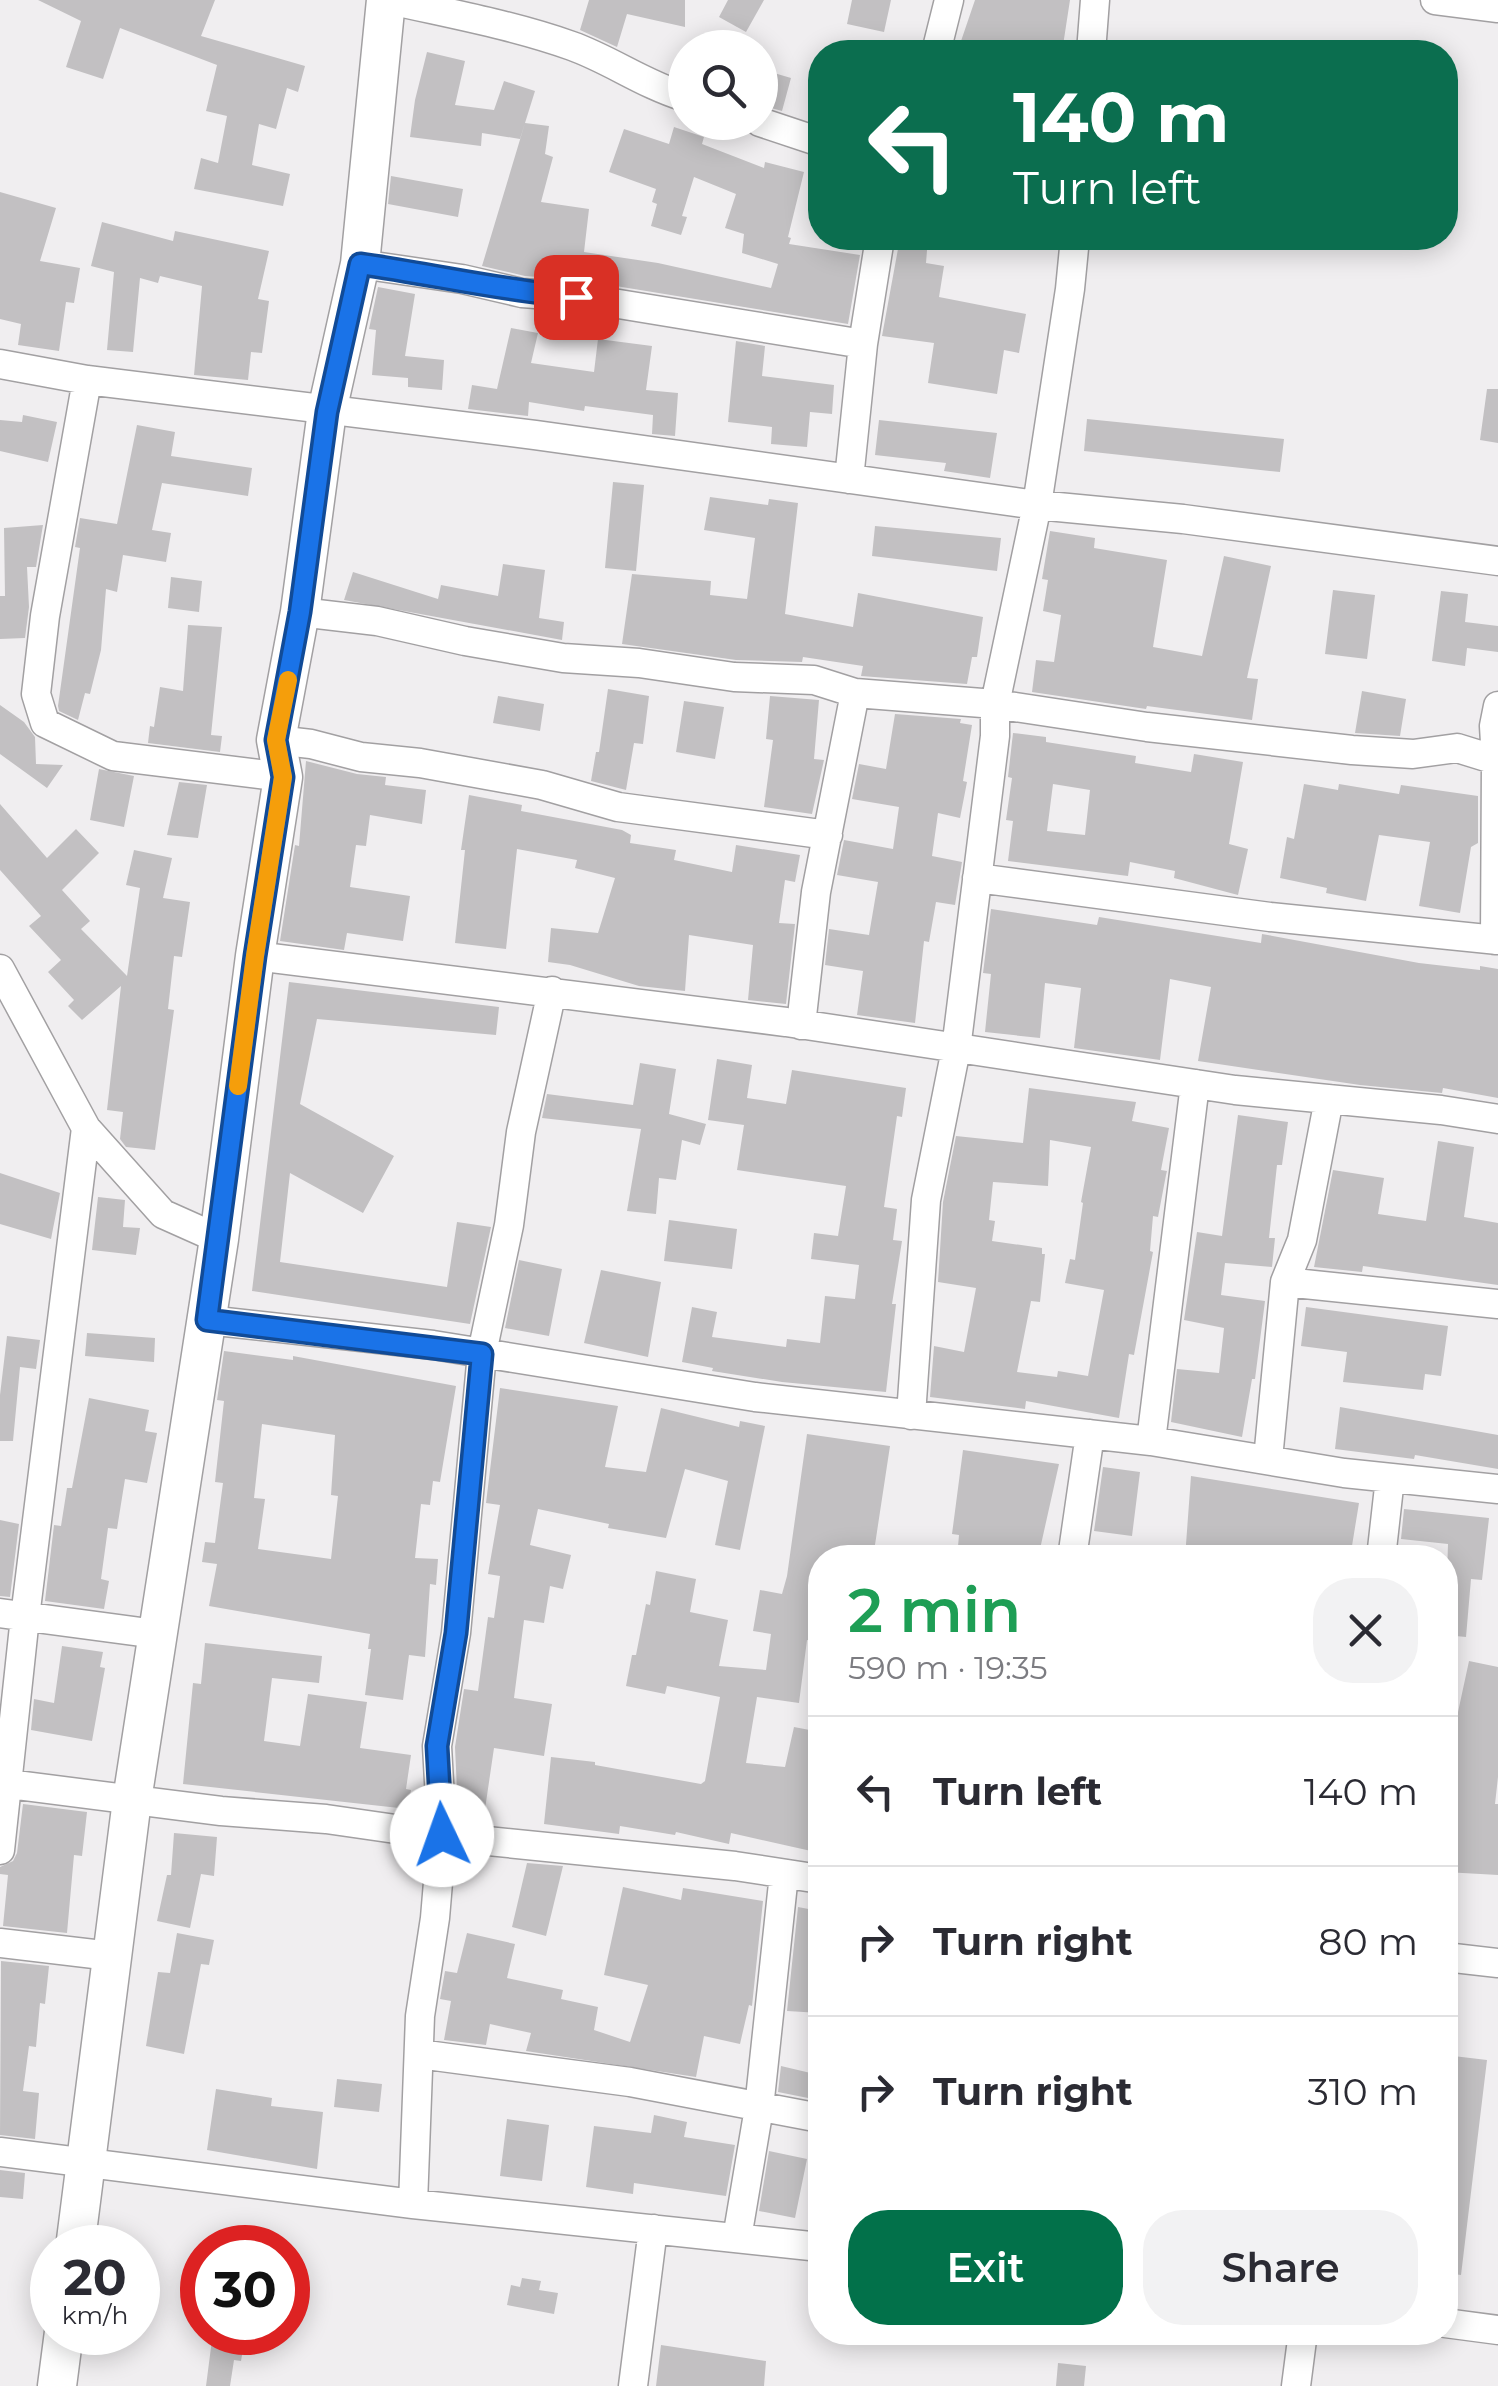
<!DOCTYPE html>
<html lang="en">
<head>
<meta charset="utf-8">
<style>
	body { margin:0; font-family:Montserrat,sans-serif; background:#f2f2f3; color:#2b2b33; height:100vh; display:flex; flex-direction:column; font-size:38px; white-space:nowrap }
	* { box-sizing:border-box; margin:0 }
	p { font-size:32px; color:#7c7c81 }
	.icon { flex:none; width:55px; height:55px; fill:none; stroke:currentColor; stroke-width:2; stroke-linecap:round; stroke-linejoin:round }
	.map { position:relative; flex:1; overflow:hidden }
	.side { position:absolute; left:808px; top:1545px; width:650px; height:800px; display:flex; flex-direction:column; background:#fff; border-radius:40px; box-shadow:0 5px 25px #0003 }
	.side>* { flex:none }
	.guide { position:absolute; left:808px; top:40px; width:650px; height:210px; border-radius:40px; box-shadow:0 5px 25px #0003; background:#0b6e4f; color:#fff; overflow:hidden }
	.controls { position:absolute; left:668px; top:30px; display:grid; gap:20px }
	.controls a { display:grid; place-items:center; width:110px; height:110px; border-radius:50%; background:#fff; box-shadow:0 5px 25px #0003; font-size:50px }
	.speed { position:absolute; left:30px; top:2225px; display:flex; gap:20px; font-size:50px; font-weight:700; text-align:center }
	.speed>* { display:grid; place-content:center; width:130px; height:130px; border-radius:50%; background:#fff; box-shadow:0 5px 25px #0003; line-height:1 }
	.speed small { font-size:25px; font-weight:400 }
	.speed .limit { border:15px solid #d22; background:#fff; color:#111 }
	.pin { position:absolute; display:grid; place-items:center; width:85px; height:85px; color:#fff; margin:-42px; border-radius:20px; box-shadow:0 5px 15px #0006 }
	.me { position:absolute; width:110px; margin:-55px; rotate:357deg; stroke-linejoin:round; filter:drop-shadow(0 0 8px #0008) }
	.turn { display:flex; align-items:center; gap:35px; height:210px; padding:0 40px; font-size:45px }
	.turn .icon { width:130px; height:130px; stroke-width:2.5 }
	.turn b { display:block; font-size:70px; line-height:85px }
	.round { display:grid; place-items:center; flex:none; width:105px; height:105px; border-radius:40px; background:#f2f2f3 }
	.headline { display:flex; align-items:center; justify-content:space-between; height:170px; padding:0 40px }
	h1 { font-size:60px; font-weight:600; line-height:75px; color:#1e9e55 }
	.primary-button { display:flex; gap:20px; margin-top:auto; padding:20px 40px }
	.primary-button a { flex:1; height:115px; border-radius:40px; background:#02714a; color:#fff; font-size:40px; font-weight:600; line-height:115px; text-align:center }
	.primary-button a+a { background:#f2f2f3; color:#2b2b33 }
	ul { padding:0; list-style:none }
	li { display:flex; align-items:center; gap:30px; height:150px; padding:0 40px; border-top:2px solid #e1e1e2 }
	li div { flex:1 }
	li b { display:block; font-size:38px }
	li em { font-style:normal }
	.map>svg:first-child { display:block }
	.building { fill:#c2c0c2; fill-rule:evenodd }
	.lines { fill:none; stroke-linecap:round; stroke-linejoin:round }
	.street-casing { stroke:#a2a0a2; stroke-width:31 }
	.secondary-casing { stroke:#a2a0a2; stroke-width:41 }
	.street { stroke:#fff; stroke-width:28 }
	.secondary { stroke:#fff; stroke-width:38 }
	.route-casing { stroke:#114b97; stroke-width:25 }
	.route { stroke:#1a73e8; stroke-width:18 }
	.slow { stroke:#f59e0b; stroke-width:18 }
</style>
</head>
<body>
<div class="map">
<svg width="1498" height="2386" viewBox="0 0 1498 2386">
	<rect width="100%" height="100%" fill="#f0eef0"/>
	<path class="building" d="M38,0h177l-14,36 104,30 -7,26 -11,-4 -11,41 -17,-5 -7,41 38,9 -7,32 -89,-17 7,-31 17,5 9,-47 -21,-5 11,-46 -97,-37 -17,51 -37,-12 15,-46z
		M589,0h96v27l-58,-13 -10,33 -37,-17z
		M728,0h36l-18,32 -27,-15z
		M852,0h39l-7,32 -37,-8z
		M975,0h95l-8,52h-67l-35,-8z
		M427,52l38,9 -10,44 39,5 10,-29 31,10 -10,32 24,3 -4,28 8,3 -12,45 48,7 -5,43 74,11 113,25 7,-24 -36,-11 2,-19 -19,-6 11,-34 -42,-17 -12,39 5,1 -6,18 -30,-9 6,-22 -5,-2 4,-13 -47,-17 15,-43 45,15 5,-17 30,10 -2,7 62,24 1,-6 39,10 -16,65 3,1 -2,6 71,11 -12,69 -269,-44 -54,-4 -43,-10 43,-143 -5,16 -38,-6 -1,13 -71,-9 5,-37z
		M760,69l31,9 -9,33 -22,-6z
		M391,176l72,13 -5,28 -70,-13z
		M0,192l56,16 -16,53 40,7 -6,35 -8,-1 -7,49 -41,-6 3,-21 -21,-5z
		M102,222l71,19 2,-10 94,20 -11,48 11,2 -7,52 -11,-1 -3,28 -54,-5 8,-89 -42,-10 -2,7 -18,-5 -7,74 -26,-2 7,-78 -23,-6z
		M900,238h28l-2,25 18,3 -5,31 87,17 -7,39 -15,-3 -7,44 -69,-11 6,-40 -52,-7z
		M378,287l37,7 -10,62 39,4 -2,30 -34,-3v-9l-36,-3 4,-45 -7,-1z
		M511,328l27,5 -7,30 63,9 4,-33 54,7 -6,44 32,3 -3,43 -23,-2 1,-19 -68,-9 -1,5 -55,-9 -1,14 -60,-7 4,-24 25,4z
		M736,341l29,5 -3,30 72,9 -2,29 -22,-2 -3,35 -36,-3 1,-17 -44,-5z
		M1487,389h11v54l-18,-3z
		M23,415l34,7 -9,40 -48,-11v-31l22,2z
		M1087,419l197,20 -4,33 -196,-21z
		M879,420l118,13 -7,45 -46,-7 2,-8 -71,-8z
		M137,425l38,7 -4,24 81,12 -4,28 -86,-13 -10,47 19,3 -5,29 -43,-7 -6,37 -11,-3 -5,61 -11,44 -5,-1 -7,27 -19,-9 -1,-5 22,-158 -5,-1 5,-29 37,6z
		M613,482l31,3 -8,86 -31,-3z
		M710,497l58,8 1,-6 29,4 -13,111 68,13 5,-34 125,24 -6,40h-5l-5,27 -106,-8 2,-10 -60,-9 -1,5 -66,-2 -114,-16 10,-70 79,7 -1,14 37,4 8,-61 -51,-8z
		M43,525l-7,42h-9l2,40 -4,31 -25,1v-43h5l-1,-68z
		M875,526l126,12 -4,33 -125,-15z
		M1050,531l45,7 -1,10 73,12 -14,87 49,9 22,-100 47,10 -24,112 11,1 -6,41 -105,-14 -1,3 -114,-17 4,-32 18,2 7,-47 -18,-4 5,-31 -6,-1z
		M503,564l42,6 -6,48 25,4 -2,18 -218,-40 9,-28 85,27 3,-14 57,11z
		M171,577l31,4 -3,31 -31,-4z
		M1333,590l42,5 -8,64 -42,-5z
		M1441,591l27,3 -3,28 33,4v26l-31,-4 -2,18 -33,-5z
		M188,625l34,2 -11,108 11,1 -2,16 -72,-9 2,-17 4,1 6,-40 23,4z
		M608,689l41,7 -6,48 -9,-1 -8,47 -35,-9 5,-29h3z
		M1362,691l44,8 -6,37 -45,-3z
		M498,696l46,8 -4,27 -47,-8z
		M770,696l49,4 -5,59 10,1 -12,54 -48,-7 9,-67 -7,-1z
		M684,701l40,6 -9,52 -39,-7z
		M0,705l24,17 11,15 1,27 27,1 -16,23 -47,-34z
		M895,714l66,5 -1,4 12,2 -9,56 4,1 -7,36 -22,-5 -6,43 30,6 -7,43 -19,-3 -7,40 -5,-1 -9,82 -58,-8 6,-44 -38,-6 4,-36 40,6 9,-53 -41,-7 7,-35 49,9 6,-42 -47,-8 7,-35 27,5z
		M1013,733l33,4v5l90,14 -1,7 56,9 3,-18 49,8 -14,82 19,5 -10,46 -64,-17 1,-7 -45,-9 -2,14 -120,-15 5,-40 -7,-1 6,-42 -4,-1zM1053,784l37,6 -5,45 -38,-4z
		M306,761l51,13 29,3 -1,8 41,5 -4,34 -52,-9 -4,31 -10,-1 -6,42 60,9 -7,45 -56,-8 -3,17 -64,-9 15,-96 4,1z
		M99,769l35,7 -10,51 -34,-7z
		M179,782l28,3 -9,53 -31,-3z
		M1304,784l34,6 1,-6 60,10 2,-9 77,11v47l-7,4 -11,66 -41,-7 11,-64 -51,-7 -13,66 -40,-8 1,-5 -47,-10 7,-41 7,2z
		M469,795l53,10 -1,6 101,19 9,5 -1,8 46,7 -2,10 58,12 4,-27 64,10 -5,27 -10,-2 -6,43 16,1 -9,80 -38,-4 5,-55 -64,-10 -4,56 -46,-5 -69,-21 -22,-3 3,-34 47,5 17,-55 -40,-10 2,-8 -60,-11 -11,100 -51,-6 10,-93h-4z
		M0,804l47,54 29,-29 23,24 -37,37 28,31 -9,8 46,47 13,-88 -14,-3 8,-35 38,8 -9,40 27,4 -8,55 -8,-1 -6,53 6,1 -19,140 -29,-3 -6,-8 3,-27 -16,-2 14,-124 -39,34 -14,-14 6,-6 -26,-28 13,-12 -32,-34 12,-10 -41,-46z
		M991,909l106,16 2,-8 162,26 1,-9 157,29 61,7v-4l18,3v129l-55,-10 -1,5 -82,-8 -162,-24 13,-74 -41,-8 -10,81 -86,-12 7,-60 -36,-5 -5,55 -55,-6 6,-58 -8,-1z
		M289,982l210,25 -3,28 -179,-16 -17,85 94,52 -31,57 -73,-40 -10,89 167,25 10,-65 34,5 -21,97 -218,-33z
		M717,1059l35,6 -5,33 39,6 6,-34 114,18 -4,29 -5,-1 -13,91 13,2 -4,31 9,1 -10,63h4l-10,88 -104,-10 -70,-11 1,-3 -31,-6 10,-55 25,5 -5,25 74,10 1,-8 33,4 5,-47 30,3 4,-34 -48,-6 3,-26 24,3 8,-50 -109,-16 7,-45 -36,-5z
		M640,1063l36,6 -7,45 37,10 -6,21 -18,-5 -6,40 -17,-2 -3,36 -29,-3 14,-82 -99,-11 5,-24 86,11z
		M1029,1088l107,14 -4,19 37,7 -8,42 6,1 -1,4 -8,42 -5,-1 -3,35 3,1 -19,103 -5,-1 -10,64 -93,-17 -1,8 -95,-12 4,-51 30,6 12,-64 -38,-6 5,-80 13,-66 67,7zM1050,1140l41,7 -10,55 2,1 -8,57 -5,-1 -5,24 39,7 -16,86 -30,-5 -1,6 -40,-5 14,-71 9,1 5,-48h-3v-6l-50,-7 3,-20 -6,-1 4,-38 55,4z
		M1238,1115l50,7 -6,43h-5l-8,73h6l-3,29 -47,-4 -4,32 44,6 -10,78h-3l-10,58 -71,-15 6,-53 42,4 5,-45 -40,-8 13,-88 25,4z
		M1438,1141l36,6 -10,70 34,6v62l-135,-19 -1,6 -48,-5 19,-97 51,8 -6,36 48,7z
		M0,1173l60,20 -9,46 -51,-15z
		M98,1197l27,3 -2,27 17,1 -4,27 -44,-5z
		M669,1220l68,9 -5,40 -68,-8z
		M519,1260l43,9 -13,67 -44,-8z
		M601,1270l60,12 -13,75 -64,-14z
		M1306,1307l142,19 -7,50 -16,-2 -2,16 -80,-8 4,-30 -46,-6z
		M87,1333l68,5 -1,24 -69,-6z
		M7,1336l33,4 -4,29 -16,-2 -7,74h-13v-46z
		M224,1351l69,9v-4l163,30 -16,96 -7,-1 -3,24 -9,-1 -6,54 23,1 -2,26 -6,-1 -5,73 -16,-2 -6,45 -38,-5 6,-46h-3l2,-15 -161,-28 8,-42 -15,-2 3,-20 10,1 8,-60 -8,-1 9,-81 -7,-1zM262,1424l73,11 -4,60 7,1 -7,63 -73,-10 7,-50 -11,-1z
		M500,1388l118,18 -13,61 41,5 15,-64 78,19 1,-6 25,5 -25,124 -25,-5 13,-64 -43,-12 -19,69 -58,-10 1,-4 -71,-15 -8,36 41,10 -8,34 -13,-3 -6,37 -20,-3 -10,78 38,6 -8,52 -50,-8 -10,68 -26,-4 -3,-65 9,-58 14,2 10,-74 6,1 6,-42 -12,-2 12,-69 -14,-2z
		M89,1398l60,12 -4,21 12,2 -10,50 -22,-4 -8,50 -9,-1 -7,51 8,2 -5,28 -59,-8 9,-76 7,1 6,-38h5z
		M1340,1407l158,28v34l-83,-14 -1,4 -79,-10z
		M807,1434l83,12 -17,112h-53v85l-13,-3 -8,63 -42,-6 -11,66 39,4 9,-40 26,5v121l-89,-20 -2,11 -53,-12 -1,3 -55,-9 -1,8 -75,-10 7,-67 44,5v3l106,19 4,-3 15,-84 -53,-11 -2,8 -39,-8 6,-31h4l10,-51 4,1 6,-34 40,8 -6,33 38,8 -9,46 47,4 5,-36 -18,-3 7,-41 22,4 5,-18z
		M963,1450l96,14 -21,94h-81l2,-23 -7,-1z
		M1103,1467l37,5 -8,64 -38,-5z
		M1191,1476l168,27 -9,55h-34l-61,-10v4l-27,-4 -1,10h-42z
		M1404,1509l85,9 -7,62 -11,-1 -5,58 -21,-2 3,-91 -47,-5z
		M0,1520l19,4 -9,73 -10,-1z
		M205,1643l117,13 -3,27 -47,-5 -8,63 36,5 8,-52 59,8 -7,46 51,7 -5,34 5,1 -3,19 -225,-25 10,-101 8,1z
		M62,1646l41,6 -3,15 5,1 -13,73 -61,-11 3,-31 20,4z
		M1469,1661l29,6v110l-3,27h3v71l-53,-3v-147l10,1z
		M23,1804l64,8 -5,44 -8,-1 -7,78 -64,-7 5,-51 -8,-1v-7l13,-6 4,-8z
		M174,1833l43,4 -3,39 -13,-2 -11,54 -33,-7 10,-46h4z
		M527,1863l36,3 -17,70 -34,-9z
		M623,1887l58,13 2,-12 80,13 -11,105 -3,-1 -9,39 -36,-8 -8,41 -170,-26 5,-18 -41,-9 -4,21 -42,-5 7,-39 -11,-2 5,-28 12,2 10,-40 48,11 -8,34 56,12 -2,9 37,8 -4,23 36,12 18,-57 -44,-10z
		M798,1907l21,4 -8,45 9,1v56l-33,-2z
		M177,1933l37,7 -5,25 -8,-1 -17,90 -38,-8 12,-74 12,1z
		M1,1961l48,5 -4,38 -5,-1 -4,44 -7,-1 -6,45 16,2 -4,46 -35,-4z
		M1445,2055l42,5 -26,215 -16,-2v-141l6,-44h-6z
		M781,2066l38,9 -6,24 -35,-7z
		M337,2079l45,5 -3,28 -45,-5z
		M216,2089l56,9 -1,8 52,6 -6,57 -110,-19z
		M654,2115l33,7 -3,15 51,8 -9,51 -92,-13 -1,11 -47,-7 8,-61 57,7z
		M507,2119l42,6 -7,56 -42,-5z
		M769,2151l38,8 -12,59 -36,-7z
		M0,2170l25,3 -2,26 -23,-2z
		M522,2278l19,3 -2,9 19,3 -4,21 -47,-9 4,-20 9,2z
		M213,2332h33l-5,29 -7,-1 -4,26h-24z
		M661,2345l105,16 -2,25h-108z
		M1058,2363l28,3 -2,20h-28z"/>
	<g class="lines">
		<g class="street-casing">
			<path id="street" d="M390,0c61,14 123,25 182,46 39,14 71,38 113,51
				M1435,0l63,8
				M936,52l13,-52
				M1091,52l4,-52
				M760,122l60,20
				M360,264l102,15 60,14 54,4 287,47
				M0,364l87,16 448,55 502,70 146,14 315,42
				M87,380l-42,236 -9,78 9,29 68,33 170,21
				M849,479l14,-135 17,-106
				M300,612l77,9 88,20 98,17 76,5 95,14 80,3 41,13 140,11 152,23 205,23 61,4 44,-6 39,12 -2,-34 4,-20
				M276,740l35,4 50,13 59,6 122,22 76,22 210,28
				M977,878l293,39 228,23
				M1495,940l1,-180 2,1
				M255,956l531,66 449,68 206,20 57,9
				M0,969l86,159 77,86 56,25
				M801,1025l15,-133 39,-199
				M1285,1282l213,22
				M207,1320l226,25 322,52 396,44 193,32 154,16
				M911,1415l15,-215 30,-151 39,-313v-32l42,-199 33,-216 5,-51
				M1151,1441l44,-357
				M1268,1459l17,-177 17,-42 27,-141
				M1072,1558l18,-124
				M1381,1558l9,-80
				M0,1613l156,21
				M0,1783l221,28 105,8 132,19 277,28 85,13
				M0,1850l25,-233 61,-489
				M0,1943l111,13
				M1445,1957l53,6
				M419,2054l211,28 190,36
				M0,2152l413,52 407,43
				M413,2204l7,-188 15,-98 7,-83 -5,-89 19,-113 26,-280 27,-128 12,-93 31,-141
				M737,2238l22,-130 25,-234
				M1445,2323l53,7
				M633,2386l20,-157
				M1296,2386l7,-54"/>
		</g>
		<g class="secondary-casing">
			<path id="secondary" d="M75,2248l57,-448 87,-561 36,-283 28,-179 -7,-37 24,-128 27,-201 33,-147 26,-264
				M57,2386l7,-54"/>
		</g>
		<use href="#street" class="street"/>
		<use href="#secondary" class="secondary"/>
	</g>
	<g class="lines">
		<g class="route-casing">
			<path id="route" d="M442,1835l-5,-89 19,-113 26,-279 -275,-34 48,-364 28,-179 -7,-37 24,-128 27,-200 33,-148c72,10 144,27 216,33"/>
		</g>
		<use href="#route" class="route"/>
		<path class="slow" d="M238,1086l17,-130 28,-179 -7,-37 12,-60"/>
	</g>
</svg>
<div class="controls">
<a><svg class="icon" aria-label="search" viewBox="0 0 24 24"><circle cx="10" cy="10" r="6"/><path d="M15 15l6 6"/></svg></a>
</div>
<div class="speed"><div>20<small>km/h</small></div><div class="limit">30</div></div>
<div class="pin" style="left:576px;top:297px;background:#d93025"><svg class="icon" aria-label="arrive" viewBox="0 0 24 24"><path d="M6 21V4h12l-3 4 3 4H6"/></svg></div>
<svg class="me" style="left:442px;top:1835px" viewBox="-20 -20 40 40"><circle r="19" fill="#fff"/><path d="M0-13L10 11 0 6-10 11z" fill="#1a73e8"/></svg>
<div class="guide">
<div class="turn"><svg class="icon" aria-label="left" viewBox="0 0 24 24"><path d="M17 20v-9H6M10 6l-5 5 5 5"/></svg><div><b>140 m</b>Turn left</div></div>
</div>
<section class="side">
<div class="headline"><div><h1>2 min</h1><p>590 m · 19:35</p></div><a class="round"><svg class="icon" aria-label="close" viewBox="0 0 24 24"><path d="M6 6l12 12M18 6L6 18"/></svg></a></div>
<ul>
<li><svg class="icon" aria-label="left" viewBox="0 0 24 24"><path d="M17 20v-9H6M10 6l-5 5 5 5"/></svg><div><b>Turn left</b></div><em>140 m</em></li>
<li><svg class="icon" aria-label="right" viewBox="0 0 24 24"><path d="M7 20v-9h11M14 6l5 5-5 5"/></svg><div><b>Turn right</b></div><em>80 m</em></li>
<li><svg class="icon" aria-label="right" viewBox="0 0 24 24"><path d="M7 20v-9h11M14 6l5 5-5 5"/></svg><div><b>Turn right</b></div><em>310 m</em></li>
</ul>
<div class="primary-button"><a>Exit</a><a>Share</a></div>
</section>
</div>
</body>
</html>
